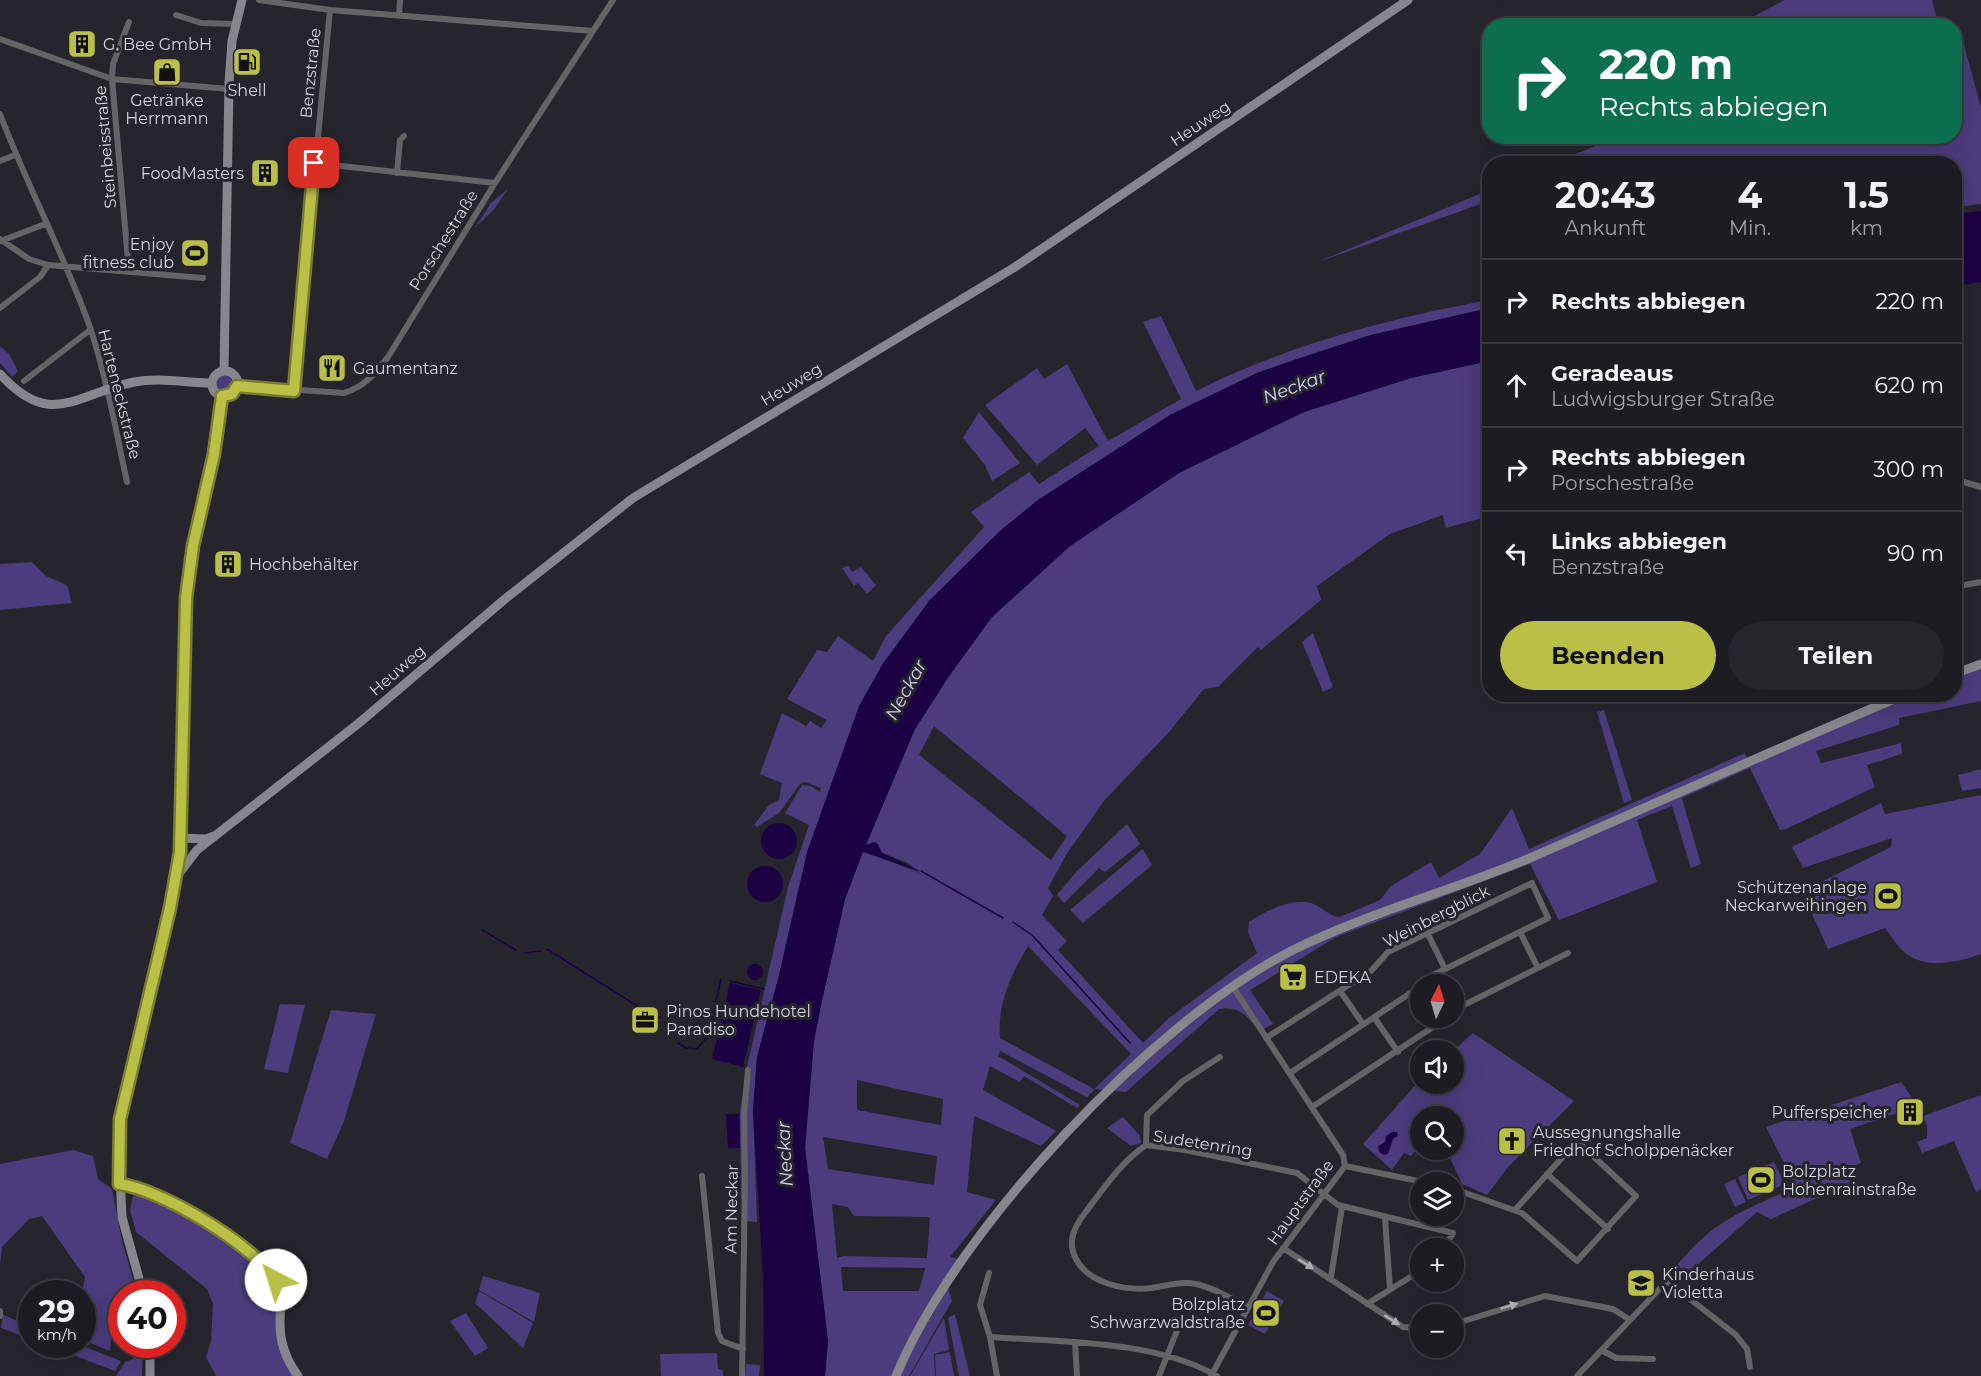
<!DOCTYPE html>
<html lang="de">
<head>
<meta charset="utf-8">
<style>
	body { margin:0; font-family:Montserrat,sans-serif; background:#25252a; color:#f1f3f6; height:100vh; display:flex; flex-direction:column; font-size:22px; white-space:nowrap }
	* { box-sizing:border-box; margin:0 }
	p { font-size:20px; color:#a0a1a5 }
	.icon { flex:none; width:33px; height:33px; fill:none; stroke:currentColor; stroke-width:2; stroke-linecap:round; stroke-linejoin:round }
	.map { position:relative; flex:1; overflow:hidden }
	.details { position:absolute; left:1482px; top:156px; width:480px; height:546px; display:flex; flex-direction:column; background:#1c1c22; border-radius:24px; box-shadow:0 6px 24px #0002,0 0 0 2px #3a3a40 }
	.details>* { flex:none }
	.top-card { position:absolute; left:1482px; top:18px; width:480px; height:126px; border-radius:24px; box-shadow:0 6px 24px #0002,0 0 0 2px #3a3a40; background:#0b6e4f; color:#fff; overflow:hidden }
	.needle { width:39px; rotate:5deg }
	.fabs { position:absolute; left:1410px; top:974px; display:grid; gap:12px }
	.fabs a { display:grid; place-items:center; width:54px; height:54px; border-radius:50%; background:#1c1c22; box-shadow:0 6px 24px #0002,0 0 0 2px #3a3a40; font-size:30px }
	.speed { position:absolute; left:18px; top:1280px; display:flex; gap:12px; font-size:30px; font-weight:700; text-align:center }
	.speed>* { display:grid; place-content:center; width:78px; height:78px; border-radius:50%; background:#1c1c22; box-shadow:0 6px 24px #0002,0 0 0 2px #3a3a40; line-height:1 }
	.speed small { font-size:15px; font-weight:400 }
	.speed .limit { border:9px solid #d22; background:#fff; color:#111 }
	.pin { position:absolute; display:grid; place-items:center; width:51px; height:51px; color:#fff; margin:-26px; border-radius:12px; box-shadow:0 3px 9px #0006 }
	.me { position:absolute; width:66px; margin:-33px; rotate:320deg; stroke-linejoin:round; filter:drop-shadow(0 0 4px #0008) }
	.turn { display:flex; align-items:center; gap:21px; height:126px; padding:0 18px; font-size:27px }
	.turn .icon { width:78px; height:78px; stroke-width:2.5 }
	.turn b { display:block; font-size:42px; line-height:51px }
	.eta { display:flex; justify-content:space-evenly; align-items:center; height:102px; text-align:center }
	.eta b { font-size:36px; font-weight:700; line-height:42px }
	.primary-button { display:flex; gap:12px; margin-top:auto; padding:12px 18px }
	.primary-button a { flex:1; height:69px; border-radius:36px; background:#bac045; color:#111; font-size:24px; font-weight:700; line-height:69px; text-align:center }
	.primary-button a+a { background:#25252a; color:#f1f3f6 }
	ul { padding:0; list-style:none }
	li { display:flex; align-items:center; gap:18px; height:84px; padding:0 18px; border-top:2px solid #3a3a40 }
	li div { flex:1 }
	li b { display:block; font-size:22px }
	li em { font-style:normal }
	.map>svg:first-child { display:block }
	.green { fill:#4b3c7d; fill-rule:evenodd }
	.water { fill:#1b0343 }
	.lines { fill:none; stroke-linecap:round; stroke-linejoin:round }
	.stream { stroke:#1b0343; stroke-width:1.5 }
	.street { stroke:#646467; stroke-width:6 }
	.secondary { stroke:#87868c; stroke-width:9 }
	.oneway { fill:#adadb2 }
	.route-casing { stroke:#797d2d; stroke-width:15 }
	.route { stroke:#bac045; stroke-width:10 }
	.labels { text-anchor:middle; stroke-width:6; stroke-linejoin:round; paint-order:stroke }
	.poi-label { font-size:16px; fill:#d5d5da; stroke:#26252d; text-anchor:start }
	.street-label { font-size:16px; fill:#d5d5da; stroke:#26252d }
	.water-label { font-size:18px; font-style:italic; fill:#d6d0f8; stroke:#26252d }
</style>
</head>
<body>
<div class="map">
<svg width="1981" height="1376" viewBox="0 0 1981 1376">
	<rect width="100%" height="100%" fill="#26252d"/>
	<path class="green" d="M1785,0h147l7,25h-202z
		M1963,41l18,67v96l-26,3 -1,-43h-352l-2,-3 -7,2h-40l65,-26 336,-1 1,-92z
		M508,189l-13,19 -21,21 17,-26z
		M1489,190v11l-174,62z
		M1489,300v8l-118,27 -71,23 -43,15 -87,42 -132,85 -38,31 -71,70 -47,64 -104,314 -21,78 -4,54 4,111 -10,-1v-22h-6l-1,-88 6,-40 42,-184 21,-62 -24,-12 17,-28 9,1 9,6 1,-4 -16,-6 -5,2 -21,29 -22,14 -3,-2 15,-20 10,-5 3,-17 -22,-9 22,-61 24,13 4,-5 11,7 6,-8 -40,-21 30,-49 10,2 11,-16 35,25 13,-25 98,-109 -13,-15 58,-40 10,12 60,-38 -14,-18 -48,37 -52,-60 52,-37 7,11 23,-15 41,77 73,-42 -38,-77 18,-6 35,75c95,-47 190,-72 293,-91z
		M0,346l9,8 9,17 -6,6 -12,-14z
		M1489,361v15l-4,1 5,15 -1,124 -43,12 -3,-13 -53,19 -73,52 4,14 -60,50 -3,-3 -40,40 -14,2 -35,43 -65,69 -38,54 -18,33 5,8 -11,19 25,26 -9,9 85,93 26,-25 88,-65 -9,-21 1,-10c16,-11 42,-24 62,-19 11,3 18,14 29,14l40,-17 11,-14 40,-24 8,16 41,-24 32,-46 17,41 216,-96 4,11 163,-69 42,-1 1,-17 26,-10v34l-82,17v7l-83,26 5,12 80,-20 1,11 -35,11 8,22 -89,42 -6,1 -30,-62 -68,30 19,66 -10,4 -19,-62 -35,14 20,62 -98,38 -29,-56 -194,73 -86,53 23,34 -14,7c-12,-15 -19,-25 -40,-22l-93,83 -31,-3 -8,8 -87,-46 -2,5 82,49 -3,3 -53,-32 -4,6 -30,-16 -7,24 73,41 -15,15 -67,-30 -7,76 29,8 -46,57 9,2 -67,117h-67l3,-35 -23,-193 9,-107 7,-36 24,-106 18,-48 57,22 -12,-10 -43,-17 50,-117 34,-53 43,-59 78,-71 109,-73 125,-61 107,-34zM934,726l133,110 -16,24 -132,-105zM1028,946l103,108 -37,35 -94,-51c-3,-33 11,-64 28,-92zM857,1080l86,19 -2,26 -84,-15zM823,1137l114,19 -3,29 -106,-16zM832,1204l16,3 6,9 76,1 -3,41 -83,-2 -7,2zM841,1267l84,1v1l-6,22h-76z
		M215 384a9 9 0 1 1 18 0a9 9 0 1 1-18 0Z
		M979,412l41,51 -28,18 -7,-16 -22,-27z
		M32,562l14,14 21,9 5,18 -72,7v-46z
		M848,566l4,6 9,-5 15,18 -9,9 -9,-11 -4,3 -12,-18z
		M1313,633l20,54 -10,5 -21,-50z
		M1604,710l28,90 -8,3 -27,-91z
		M1981,769v19l-19,3 -4,-16z
		M1981,795v159c-24,9 -58,16 -78,-3 -7,-6 -12,-16 -18,-23l-57,21 -20,-44 9,-11 -4,-8 78,-39 1,-9 -89,30 -11,-21 89,-44 4,11z
		M1127,824l13,20 -35,28 -6,-4 -35,35 -7,-8 20,-24z
		M1143,849l9,16 -69,58 -13,-13z
		M280,1004l25,1 -17,68 -24,-4z
		M331,1010l45,4 -32,107 -17,38 -37,-16z
		M1473,1033l101,68 -66,66 -21,28 -25,-11 -12,-26 -35,-7 -4,5 -7,-3 -12,17 -29,-26 57,-64v3h34v-33zM1420,1116h34v33h-34z
		M1901,1082l17,24 -68,23 11,34 -16,6 5,14 -79,36 -14,-7 -79,70 -8,-8c40,-52 65,-60 124,-86l-5,-15 -23,-46z
		M1981,1095v94l-5,3 -22,-51 -32,12 -5,-11 10,-4v-11l-4,-11z
		M1123,1117l17,19 1,7 -10,3 -24,-18z
		M73,1150l20,6 5,23 14,10 10,52 15,52h-15l-1,36h-9l-2,22 -27,-11 -1,-47 3,-16 -43,-61 -13,3 -27,28 -2,19v-102z
		M1774,1162l11,22 -37,16 -10,-23z
		M1735,1179l11,23 -11,5 -11,-23z
		M140,1194l12,2 94,57 23,21 9,22 -1,32 19,48h-80l-10,-19 5,-16 2,-37 -6,-15 -71,-57 -6,-22 3,-14z
		M483,1276l57,17 -6,29 -55,-32z
		M948,1288l4,13 -43,75h-9l10,-23z
		M479,1291l54,32 -10,25 -48,-45z
		M1267,1291l17,10 -19,33 -17,-9z
		M466,1313l22,35 -13,8 -25,-35z
		M955,1314l15,62h-11l-11,-58z
		M3,1315l28,11v13l-30,-11z
		M944,1318l5,32 -15,4 1,22h-25z
		M44,1344h33l44,17 -6,10z
		M134,1344h9l-1,32h-26l9,-14 8,-3z
		M950,1352l4,24h-18l-1,-21z
		M717,1353l1,16 5,1v6h-62l-1,-22z
		M746,1364l14,1 -1,11h-14z"/>
	<path class="water" d="M1981,211v71l-26,4v-72z
		M1489,308v53l-78,17 -107,34 -125,61 -109,73 -78,71 -43,59 -34,53 -49,116 7,-3 4,1 5,10 40,19 -59,-20 -18,47 -24,106 -7,36 -9,106 23,194 -3,35h-61l-1,-98 -10,-167 4,-54 21,-78 29,-127 52,-146 23,-41 47,-64 71,-70 38,-31 132,-85 87,-42 43,-15 71,-23z
		M761 841a18 18 0 1 1 36 0a18 18 0 1 1-36 0Z
		M747 884a18 18 0 1 1 36 0a18 18 0 1 1-36 0Z
		M747 972a8 8 0 1 1 16 0a8 8 0 1 1-16 0Z
		M730,983l31,7 -18,77 -31,-8z
		M726,1114h13l1,34h-12z
		M1392,1132h5l1,4 -5,3 -5,15 -4,1 -5,-3 -1,-6 7,-4 1,-6z"/>
	<g class="lines">
		<path class="stream" d="M921,871l82,47
			M1013,922l19,13 98,108
			M482,930l34,20
			M547,949l87,55 27,14
			M525,953l16,-2
			M730,981l34,8
			M667,1021l12,5
			M678,1043l8,5 11,1 11,-13 13,-57"/>
		<path class="street" d="M259,0l71,10 263,21
			M176,15l25,8 34,1
			M399,15l1,-15
			M129,22l-16,42 -1,15 17,193
			M0,39l112,40 117,10
			M0,114c28,74 65,142 91,216 16,50 25,101 36,152
			M0,161l15,-6
			M314,163l181,20
			M397,173l3,-33 4,-4
			M0,239l29,20 19,6 155,13
			M1,241l44,-17
			M0,308l40,-31 8,-12
			M24,381l66,-51
			M237,386l107,7c21,-6 31,-20 44,-36l107,-174 118,-183
			M294,391l36,-381
			M1954,479l27,8
			M1954,587l27,-5
			M1520,932l18,36
			M1428,934l17,35
			M1340,991l23,33
			M1454,1010l114,-57
			M1374,1017l24,35
			M1266,1038l106,-68 16,-18 144,-69 16,35 -125,62 -11,12 -122,81
			M1312,1107l136,-90
			M1146,1145l1,-30 36,-34 37,-24
			M1345,1166l78,16
			M1547,1174l61,55
			M702,1176l16,157 4,8 21,8
			M1454,1189l68,24 55,48 59,-65 -59,-55 -62,69
			M1385,1218l5,71
			M1283,1248l120,79 17,1
			M989,1273l-9,32 10,32 7,39
			M1331,1277l11,-70
			M1367,1304l53,-33
			M1248,1307c-19,-9 -38,-22 -59,-24 -13,-1 -24,3 -37,5 -26,3 -63,-4 -76,-29 -9,-17 -2,-32 9,-46 19,-25 35,-50 61,-68l39,5 112,23 41,32 115,28 -9,15
			M0,1311v5
			M1454,1324l91,-28 68,13 17,11
			M990,1337c71,5 165,3 227,39
			M1075,1342l2,34
			M1603,1351l13,7 37,1
			M742,1376l3,-198 -1,-63 4,-45
			M1159,1376l19,-48
			M1211,1376l62,-114 72,-96 -2,-11 -110,-168
			M1577,1376l90,-95 69,54 11,14 3,18"/>
		<path class="secondary" d="M224,371l5,-288 3,-42 10,-41
			M212 384a13 13 0 1 1 26 0a13 13 0 1 1-26 0Z
			M0,374c51,56 75,20 134,8 26,-5 52,1 78,1
			M1954,674l27,-10
			M181,838l25,1 8,-3
			M177,876l20,-26 162,-127 146,-124 128,-101 382,-231 393,-267
			M119,1184c39,5 146,65 159,103 4,12 2,25 2,37 0,19 7,37 18,52
			M143,1293l-21,-76 -4,-79 9,-49 43,-181 10,-56 8,-271 8,-53 18,-74 8,-58
			M150,1376v-32
			M896,1376c60,-146 257,-356 399,-427 75,-37 157,-58 235,-91 125,-54 250,-111 376,-164"/>
	</g>
	<defs><path id="oneway-solid" d="M-6-.8H1V-3.2L6.5 0L1 3.2V.8H-6Z" transform="scale(1.5)"/></defs>
	<g class="oneway">
		<use href="#oneway-solid" transform="translate(1306 1264) rotate(32)"/>
		<use href="#oneway-solid" transform="translate(1509 1306) rotate(-17)"/>
		<use href="#oneway-solid" transform="translate(1392 1320) rotate(32)"/>
	</g>
	<g class="lines">
		<g class="route-casing">
			<path id="route" d="M276,1280c-24,-36 -115,-91 -157,-96l1,-65 50,-211 10,-56 6,-254 7,-52 21,-92 8,-58 10,-2 5,-8 57,5 20,-228"/>
		</g>
		<use href="#route" class="route"/>
	</g>
	<defs>
		<g id="building-square" transform="scale(1.5)"><rect x="-9" y="-9" width="18" height="18" rx="4" fill="#bac045" stroke="#26252d"/><path d="M-4-6H4V6H1V3H-1V6H-4ZM-2.5-4.3h1.7v1.8h-1.7ZM.8-4.3h1.7v1.8H.8ZM-2.5-1h1.7V.8h-1.7ZM.8-1h1.7V.8H.8Z" fill="#111"/></g>
		<g id="fuel-square" transform="scale(1.5)"><rect x="-9" y="-9" width="18" height="18" rx="4" fill="#bac045" stroke="#26252d"/><path d="M-5.5-6h7V0h2V4h1.3V-2.5L3-4.5l.8-.8L6-3V5H2.5V1h-1V6h-7ZM-4.2-4.7v3.2H.2V-4.7Z" fill="#111"/></g>
		<g id="shop-square" transform="scale(1.5)"><rect x="-9" y="-9" width="18" height="18" rx="4" fill="#bac045" stroke="#26252d"/><path d="M-5-2.5h2.3a2.7 3.5 0 0 1 5.4 0H5L5.5 6h-11ZM-1.5-2.5h3a1.5 2.3 0 0 0-3 0Z" fill="#111"/></g>
		<g id="stadium-square" transform="scale(1.5)"><rect x="-9" y="-9" width="18" height="18" rx="4" fill="#bac045" stroke="#26252d"/><path d="M0-5a6.5 5 0 1 0 0 10a6.5 5 0 1 0 0-10ZM-3.5-1.8h7v3.6h-7Z" fill="#111"/></g>
		<g id="restaurant-square" transform="scale(1.5)"><rect x="-9" y="-9" width="18" height="18" rx="4" fill="#bac045" stroke="#26252d"/><path d="M-5-6h1v4h1v-4h1v4h1v-4h1v5L-1.5 .5V6h-2V.5L-5-1ZM5-6V6H3V1.5H1.5Q1.5-4 5-6Z" fill="#111"/></g>
		<g id="supermarket-square" transform="scale(1.5)"><rect x="-9" y="-9" width="18" height="18" rx="4" fill="#bac045" stroke="#26252d"/><path d="M-6-5.5h2.5l.6 2H6L4.5 2H-2.5L-4.4-4H-6ZM-1.5 3.2a1.3 1.3 0 1 0 .1 0ZM3 3.2a1.3 1.3 0 1 0 .1 0Z" fill="#111"/></g>
		<g id="office-square" transform="scale(1.5)"><rect x="-9" y="-9" width="18" height="18" rx="4" fill="#bac045" stroke="#26252d"/><path d="M-6-3h4V-5.5h4V-3h4V5H-6ZM-1-4.5V-3h2v-1.5ZM-6 0V1H6V0Z" fill="#111"/></g>
		<g id="church-square" transform="scale(1.5)"><rect x="-9" y="-9" width="18" height="18" rx="4" fill="#bac045" stroke="#26252d"/><path d="M-1.2-6h2.4v3.5h3.3v2.4h-3.3V6h-2.4V-.1h-3.3v-2.4h3.3Z" fill="#111"/></g>
		<g id="school-square" transform="scale(1.5)"><rect x="-9" y="-9" width="18" height="18" rx="4" fill="#bac045" stroke="#26252d"/><path d="M0-5L7-2L0 1L-7-2ZM-4 1L0 2.5L4 1V4Q0 6-4 4Z" fill="#111"/></g>
	</defs>
	<g fill-rule="evenodd">
		<use href="#building-square" x="82" y="44"/>
		<use href="#fuel-square" x="247" y="62"/>
		<use href="#shop-square" x="167" y="72"/>
		<use href="#building-square" x="265" y="173"/>
		<use href="#stadium-square" x="195" y="253"/>
		<use href="#restaurant-square" x="332" y="368"/>
		<use href="#building-square" x="228" y="564"/>
		<use href="#stadium-square" x="1888" y="896"/>
		<use href="#supermarket-square" x="1293" y="977"/>
		<use href="#office-square" x="645" y="1020"/>
		<use href="#building-square" x="1910" y="1112"/>
		<use href="#church-square" x="1512" y="1141"/>
		<use href="#stadium-square" x="1761" y="1180"/>
		<use href="#school-square" x="1641" y="1283"/>
		<use href="#stadium-square" x="1266" y="1313"/>
	</g>
	<g class="labels">
		<g class="poi-label">
			<text x="103" y="50">G. Bee GmbH</text>
			<text x="247" y="96" text-anchor="middle">Shell</text>
			<text x="167" y="106" text-anchor="middle">Getränke<tspan x="167" dy="18">Herrmann</tspan></text>
			<text x="244" y="179" text-anchor="end">FoodMasters</text>
			<text x="174" y="250" text-anchor="end">Enjoy<tspan x="174" dy="18">fitness club</tspan></text>
			<text x="353" y="374">Gaumentanz</text>
			<text x="249" y="570">Hochbehälter</text>
			<text x="1867" y="893" text-anchor="end">Schützenanlage<tspan x="1867" dy="18">Neckarweihingen</tspan></text>
			<text x="1314" y="983">EDEKA</text>
			<text x="666" y="1017">Pinos Hundehotel<tspan x="666" dy="18">Paradiso</tspan></text>
			<text x="1889" y="1118" text-anchor="end">Pufferspeicher</text>
			<text x="1533" y="1138">Aussegnungshalle<tspan x="1533" dy="18">Friedhof Scholppenäcker</tspan></text>
			<text x="1782" y="1177">Bolzplatz<tspan x="1782" dy="18">Hohenrainstraße</tspan></text>
			<text x="1662" y="1280">Kinderhaus<tspan x="1662" dy="18">Violetta</tspan></text>
			<text x="1245" y="1310" text-anchor="end">Bolzplatz<tspan x="1245" dy="18">Schwarzwaldstraße</tspan></text>
		</g>
		<g class="street-label">
			<text transform="translate(310 73) rotate(-84)" y="6">Benzstraße</text>
			<text transform="translate(1200 123) rotate(-34)" y="6">Heuweg</text>
			<text transform="translate(105 147) rotate(-95)" y="6">Steinbeisstraße</text>
			<text transform="translate(443 240) rotate(-58)" y="6">Porschestraße</text>
			<text transform="translate(791 384) rotate(-31)" y="6">Heuweg</text>
			<text transform="translate(120 394) rotate(76)" y="6">Harteneckstraße</text>
			<text transform="translate(397 670) rotate(-41)" y="6">Heuweg</text>
			<text transform="translate(1436 916) rotate(-27)" y="6">Weinbergblick</text>
			<text transform="translate(1203 1143) rotate(9)" y="6">Sudetenring</text>
			<text transform="translate(1300 1202) rotate(-54)" y="6">Hauptstraße</text>
			<text transform="translate(731 1209) rotate(-89)" y="6">Am Neckar</text>
		</g>
		<g class="water-label">
			<text transform="translate(1294 387) rotate(-20)" y="6">Neckar</text>
			<text transform="translate(906 690) rotate(-61)" y="6">Neckar</text>
			<text transform="translate(785 1154) rotate(-93)" y="6">Neckar</text>
		</g>
	</g>
</svg>
<div class="fabs">
<a><svg class="needle" viewBox="-14 -14 28 28"><path d="M0-13l5 13h-10z" fill="#e53935"/><path d="M0 13l5-13h-10z" fill="#a0a1a5"/></svg></a>
<a><svg class="icon" aria-label="sound" viewBox="0 0 24 24"><path d="M4 9h4l5-4v14l-5-4H4zM17 9q2 3 0 6"/></svg></a>
<a><svg class="icon" aria-label="search" viewBox="0 0 24 24"><circle cx="10" cy="10" r="6"/><path d="M15 15l6 6"/></svg></a>
<a><svg class="icon" aria-label="layers" viewBox="0 0 24 24"><path d="M12 4l9 5-9 5-9-5zM3 14l9 5 9-5"/></svg></a>
<a>+</a>
<a>−</a>
</div>
<div class="speed"><div>29<small>km/h</small></div><div class="limit">40</div></div>
<div class="pin" style="left:314px;top:163px;background:#d93025"><svg class="icon" aria-label="arrive" viewBox="0 0 24 24"><path d="M6 21V4h12l-3 4 3 4H6"/></svg></div>
<svg class="me" style="left:276px;top:1280px" viewBox="-20 -20 40 40"><circle r="19" fill="#fff"/><path d="M0-13L10 11 0 6-10 11z" fill="#bac045"/></svg>
<div class="top-card">
<div class="turn"><svg class="icon" aria-label="right" viewBox="0 0 24 24"><path d="M7 20v-9h11M14 6l5 5-5 5"/></svg><div><b>220 m</b>Rechts abbiegen</div></div>
</div>
<section class="details">
<div class="eta">
<div><b>20:43</b><p>Ankunft</p></div>
<div><b>4</b><p>Min.</p></div>
<div><b>1.5</b><p>km</p></div>
</div>
<ul>
<li><svg class="icon" aria-label="right" viewBox="0 0 24 24"><path d="M7 20v-9h11M14 6l5 5-5 5"/></svg><div><b>Rechts abbiegen</b></div><em>220 m</em></li>
<li><svg class="icon" aria-label="ahead" viewBox="0 0 24 24"><path d="M12 20V5M6 11l6-6 6 6"/></svg><div><b>Geradeaus</b><p>Ludwigsburger Straße</p></div><em>620 m</em></li>
<li><svg class="icon" aria-label="right" viewBox="0 0 24 24"><path d="M7 20v-9h11M14 6l5 5-5 5"/></svg><div><b>Rechts abbiegen</b><p>Porschestraße</p></div><em>300 m</em></li>
<li><svg class="icon" aria-label="left" viewBox="0 0 24 24"><path d="M17 20v-9H6M10 6l-5 5 5 5"/></svg><div><b>Links abbiegen</b><p>Benzstraße</p></div><em>90 m</em></li>
</ul>
<div class="primary-button"><a>Beenden</a><a>Teilen</a></div>
</section>
</div>
</body>
</html>
